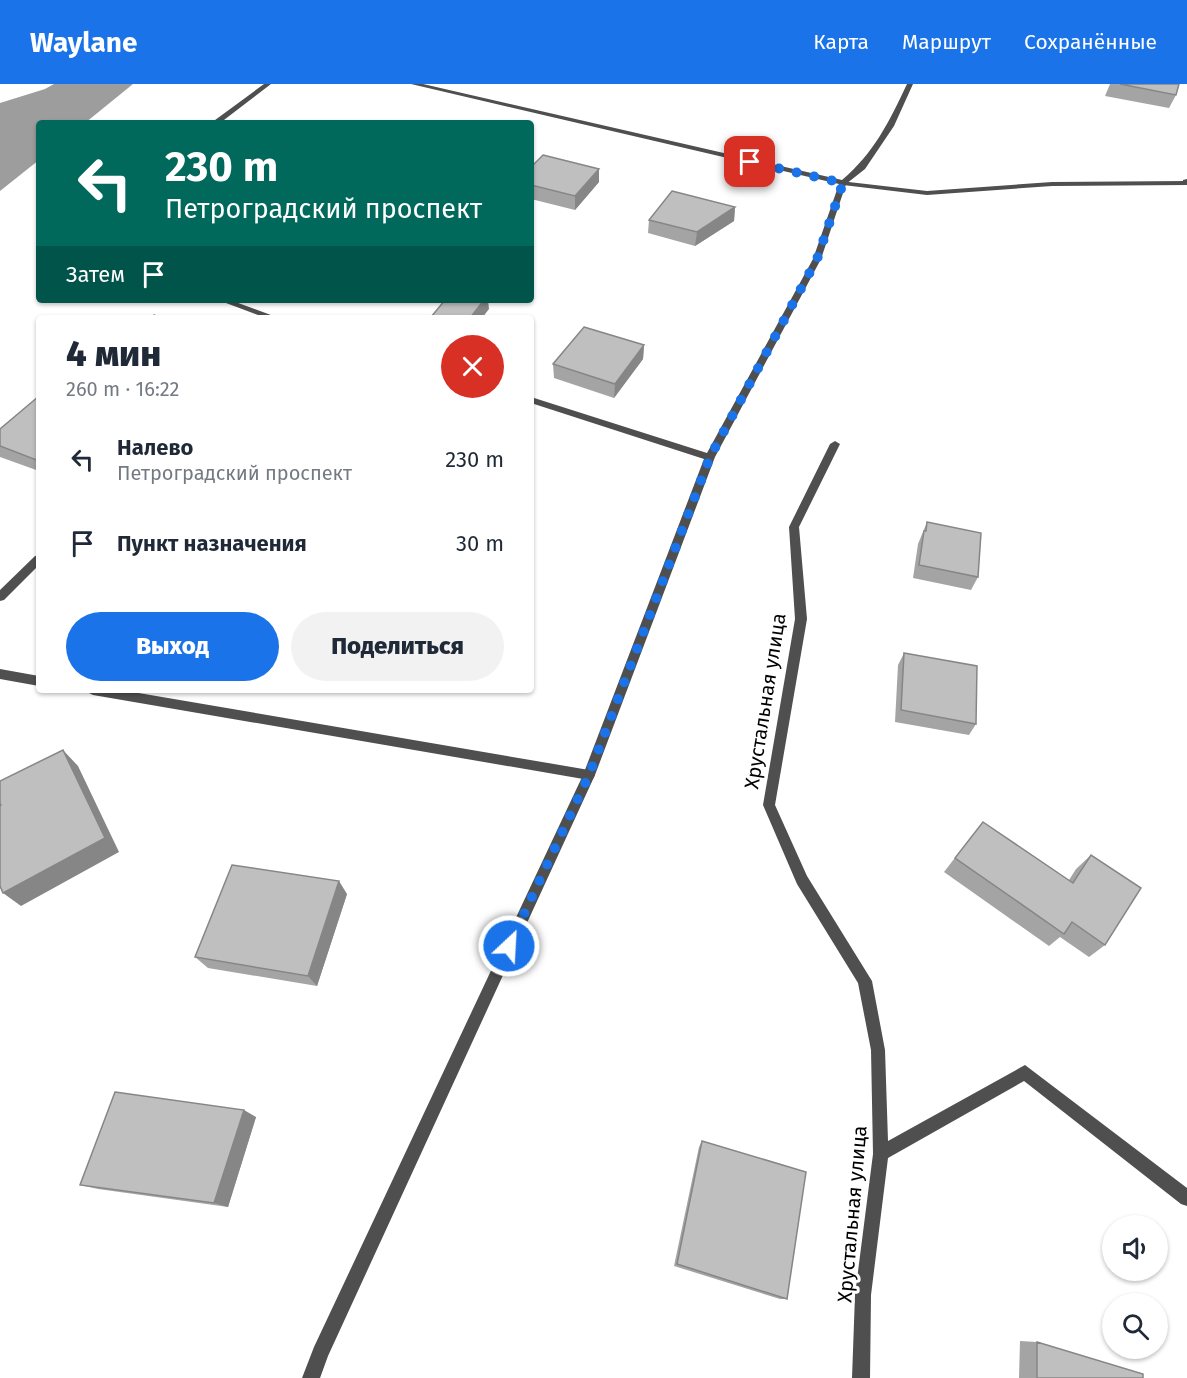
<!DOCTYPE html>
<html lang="ru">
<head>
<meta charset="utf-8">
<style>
	body { margin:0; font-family:"Fira Sans",sans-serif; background:#f2f2f3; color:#1f2937; height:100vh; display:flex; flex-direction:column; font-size:22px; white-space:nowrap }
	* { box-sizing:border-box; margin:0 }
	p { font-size:20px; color:#747a83 }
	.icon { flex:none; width:33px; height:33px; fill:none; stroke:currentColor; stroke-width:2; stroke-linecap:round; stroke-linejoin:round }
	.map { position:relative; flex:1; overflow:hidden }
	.side { position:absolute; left:36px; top:231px; width:498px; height:378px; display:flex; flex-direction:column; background:#fff; border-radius:6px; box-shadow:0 2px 4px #0004 }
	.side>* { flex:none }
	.hud { position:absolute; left:36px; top:36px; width:498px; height:183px; border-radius:6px; box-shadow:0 2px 4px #0004; background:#00695c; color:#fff; overflow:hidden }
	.buttons { position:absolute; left:1102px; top:1131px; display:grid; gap:12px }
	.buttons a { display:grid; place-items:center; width:66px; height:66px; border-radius:50%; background:#fff; box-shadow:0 2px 4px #0004; font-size:30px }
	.pin { position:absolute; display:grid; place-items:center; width:51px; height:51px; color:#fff; margin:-26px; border-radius:12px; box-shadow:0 3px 9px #0006 }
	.me { position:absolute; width:66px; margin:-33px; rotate:25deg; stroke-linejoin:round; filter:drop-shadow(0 0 4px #0008) }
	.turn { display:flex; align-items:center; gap:21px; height:126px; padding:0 30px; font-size:27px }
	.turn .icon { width:78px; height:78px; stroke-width:2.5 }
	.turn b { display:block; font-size:42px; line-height:51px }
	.then { display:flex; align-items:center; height:57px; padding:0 30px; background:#0003; gap:12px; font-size:22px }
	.round { display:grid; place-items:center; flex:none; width:63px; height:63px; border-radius:32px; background:#f2f2f3 }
	.headline { display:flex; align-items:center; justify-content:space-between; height:102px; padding:0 30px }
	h1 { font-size:36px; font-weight:800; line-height:45px }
	.button { display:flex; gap:12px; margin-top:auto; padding:12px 30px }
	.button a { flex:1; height:69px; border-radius:36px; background:#1a73e8; color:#fff; font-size:24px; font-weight:800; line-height:69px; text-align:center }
	.button a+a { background:#f2f2f3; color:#1f2937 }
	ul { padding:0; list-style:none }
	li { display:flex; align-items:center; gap:18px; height:84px; padding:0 30px }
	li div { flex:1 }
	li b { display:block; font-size:22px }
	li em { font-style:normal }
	header { display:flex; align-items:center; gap:36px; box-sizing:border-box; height:84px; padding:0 30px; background:#1a73e8; color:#fff }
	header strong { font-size:28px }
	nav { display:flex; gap:33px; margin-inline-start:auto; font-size:21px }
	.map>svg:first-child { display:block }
	.water { fill:#9d9d9d }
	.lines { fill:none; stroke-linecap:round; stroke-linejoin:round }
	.lane { fill:#4f4f4f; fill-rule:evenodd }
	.street { fill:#4f4f4f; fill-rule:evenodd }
	.wall { fill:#a4a4a4 }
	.shaded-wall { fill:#868686 }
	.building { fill:#bfbfbf; stroke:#868686; stroke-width:1.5 }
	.route { stroke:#1a73e8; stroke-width:10; stroke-dasharray:0 18 }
	.labels { text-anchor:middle; stroke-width:6; stroke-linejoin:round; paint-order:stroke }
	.street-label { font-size:20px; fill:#000; stroke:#fff }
</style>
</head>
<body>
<header>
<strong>Waylane</strong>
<nav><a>Карта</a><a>Маршрут</a><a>Сохранённые</a></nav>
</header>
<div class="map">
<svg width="1187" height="1294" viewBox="0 0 1187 1294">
	<rect width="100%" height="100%" fill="#fff"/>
	<path class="water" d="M54,0h79l-48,39h-46v37l-39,31v-88l45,-14z"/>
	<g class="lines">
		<path class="lane" d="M264,0h7l-51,39h-9z
			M840,97l87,10 125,-9 135,-1v4l-135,1 -125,9 -84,-10 -4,-2z
			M0,585l39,7v10l-39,-7z
			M87,606h34l468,80 4,1 2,4 -2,4 -4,1 -496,-85 -4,-2z"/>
		<path class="street" d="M411,0h12l419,96c32,-27 47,-58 65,-96h6l-19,42 -29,43 -19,15 -25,75 -106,198 -120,318 -267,581 -8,22h-18l12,-31 269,-572 121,-316 -173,-56v-6l176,56 106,-194 26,-75z
			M1187,95v5h-4v-4z
			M218,216h12l49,18h-13z
			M835,357l5,3 -41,83 8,92 -32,186 32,71 65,105 13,69 3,91 137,-76 162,123v18l-6,-2 -157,-123 -136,77 -17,137 -1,83h-18l3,-83 18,-141 -2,-104 -13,-67 -61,-99 -34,-79 32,-186 -6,-92 41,-83z
			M39,471v10l-35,35 -4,1v-11l35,-34z"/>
	</g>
	<path class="wall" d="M1110,0h69l-3,11 -7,13 -64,-12z
		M531,83l68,2v13l-24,28 -44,-11z
		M735,123l-1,14 -39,25 -47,-13 1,-13z
		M644,261l-1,14 -29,39 -60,-20 -1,-14z
		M39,312v75l-39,-14v-28z
		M927,438l51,55 -7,13 -58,-12 5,-34z
		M904,569l72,71 -7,11 -74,-13 3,-57z
		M971,753l98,43 7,-11 15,-14 14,90 -16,12 -29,-20 -11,9 -105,-74z
		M347,810l-30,92 -109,-18 -13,-11z
		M256,1033l-28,90 -130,-18 -18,-4z
		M702,1057l85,158h-7l-106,-33 25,-119z
		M1020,1257l17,1 106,36h-124z"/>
	<path class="shaded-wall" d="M599,85v13l-24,28v-14z
		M735,123l-1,14 -39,25 2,-14z
		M484,216h4l1,9 -7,9h-12z
		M644,261l-1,14 -29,39 1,-14z
		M63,666l15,16 41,86 -98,54 -18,-13z
		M339,797l8,13 -30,92 -9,-10z
		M244,1026l12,7 -28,90 -14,-4z"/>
	<path class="building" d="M1120,0h59l-3,11z
		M543,71l56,14 -24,27 -44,-11v-18z
		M672,107l63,16 -38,25 -48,-12z
		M445,216h39l-14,18h-34l-5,-1z
		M154,231l8,3h-12z
		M584,243l60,18 -29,39 -62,-20z
		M39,312v65l-39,-15v-17z
		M927,438l54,11 -3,44 -59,-12 5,-34h2z
		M904,569l73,13 -1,58 -75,-14z
		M63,666l42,88 -102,55 -3,-7v-80l1,-1 -1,-2v-22z
		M983,738l90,61 18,-28 50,33 -36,57 -33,-23 -8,12 -109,-76z
		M232,781l107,16 -31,95 -113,-19z
		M115,1008l129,18 -30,93 -134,-18z
		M702,1057l104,31 -19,127 -110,-35z
		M1037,1258l106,32v4h-106z"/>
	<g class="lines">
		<path class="route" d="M509,862l80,-171 121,-318 107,-198 26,-76 -93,-21"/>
	</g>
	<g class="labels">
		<g class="street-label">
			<text transform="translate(765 617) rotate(-81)" y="7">Хрустальная улица</text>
			<text transform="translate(852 1130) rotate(-85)" y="7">Хрустальная улица</text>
		</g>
	</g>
</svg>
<div class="buttons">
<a><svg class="icon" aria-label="sound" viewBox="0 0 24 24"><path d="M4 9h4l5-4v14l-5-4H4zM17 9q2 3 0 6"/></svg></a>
<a><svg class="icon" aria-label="search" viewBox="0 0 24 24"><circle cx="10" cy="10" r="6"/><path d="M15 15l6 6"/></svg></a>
</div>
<div class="pin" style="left:750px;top:78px;background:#d93025"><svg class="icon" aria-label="arrive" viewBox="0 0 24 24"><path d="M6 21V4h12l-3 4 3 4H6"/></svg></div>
<svg class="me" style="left:509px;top:862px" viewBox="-20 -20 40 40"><circle r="17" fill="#1a73e8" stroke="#fff" stroke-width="3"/><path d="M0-11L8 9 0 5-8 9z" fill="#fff"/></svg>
<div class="hud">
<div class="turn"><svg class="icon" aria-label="left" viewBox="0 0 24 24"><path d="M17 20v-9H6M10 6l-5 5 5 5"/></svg><div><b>230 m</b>Петроградский проспект</div></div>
<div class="then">Затем<svg class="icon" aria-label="arrive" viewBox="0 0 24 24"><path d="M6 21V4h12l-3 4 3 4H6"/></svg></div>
</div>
<section class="side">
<div class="headline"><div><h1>4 мин</h1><p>260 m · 16:22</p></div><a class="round" style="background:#d93025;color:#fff"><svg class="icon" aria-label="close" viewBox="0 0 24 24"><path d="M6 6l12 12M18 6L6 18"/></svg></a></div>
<ul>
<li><svg class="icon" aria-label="left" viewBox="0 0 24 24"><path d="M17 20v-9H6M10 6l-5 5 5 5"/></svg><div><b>Налево</b><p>Петроградский проспект</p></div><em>230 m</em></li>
<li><svg class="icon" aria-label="arrive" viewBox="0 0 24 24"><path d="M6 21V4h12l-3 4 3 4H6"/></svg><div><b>Пункт назначения</b></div><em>30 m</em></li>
</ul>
<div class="button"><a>Выход</a><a>Поделиться</a></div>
</section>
</div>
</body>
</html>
